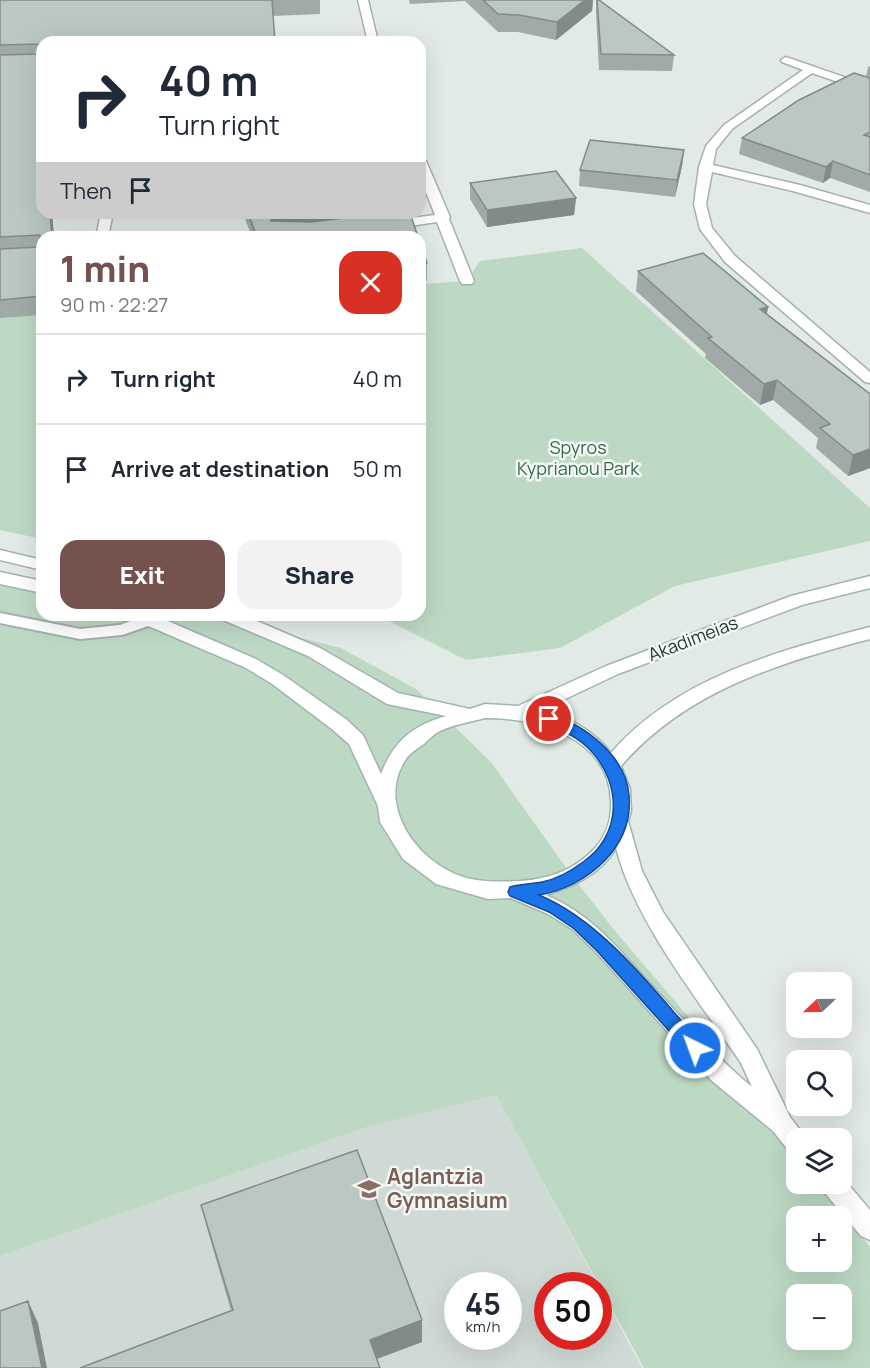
<!DOCTYPE html>
<html lang="en">
<head>
<meta charset="utf-8">
<style>
	body { margin:0; font-family:Manrope,sans-serif; background:#f2f2f3; color:#1f2937; height:100vh; display:flex; flex-direction:column; font-size:22px; white-space:nowrap }
	* { box-sizing:border-box; margin:0 }
	p { font-size:20px; color:#747a83 }
	.icon { flex:none; width:33px; height:33px; fill:none; stroke:currentColor; stroke-width:2; stroke-linecap:round; stroke-linejoin:round }
	.map { position:relative; flex:1; overflow:hidden }
	.side { position:absolute; left:36px; top:231px; width:390px; height:390px; display:flex; flex-direction:column; background:#fff; border-radius:18px; box-shadow:0 6px 24px #0002 }
	.side>* { flex:none }
	.banner { position:absolute; left:36px; top:36px; width:390px; height:183px; border-radius:18px; box-shadow:0 6px 24px #0002; background:#fff; color:#1f2937; overflow:hidden }
	.needle { width:39px; rotate:248deg }
	.buttons { position:absolute; left:786px; top:972px; display:grid; gap:12px }
	.buttons a { display:grid; place-items:center; width:66px; height:66px; border-radius:12px; background:#fff; box-shadow:0 6px 24px #0002; font-size:30px }
	.speed { position:absolute; left:444px; top:1272px; display:flex; gap:12px; font-size:30px; font-weight:700; text-align:center }
	.speed>* { display:grid; place-content:center; width:78px; height:78px; border-radius:50%; background:#fff; box-shadow:0 6px 24px #0002; line-height:1 }
	.speed small { font-size:15px; font-weight:400 }
	.speed .limit { border:9px solid #d22; background:#fff; color:#111 }
	.pin { position:absolute; display:grid; place-items:center; width:51px; height:51px; color:#fff; margin:-26px; border:3px solid #fff; border-radius:50%; box-shadow:0 2px 6px #0007 }
	.me { position:absolute; width:66px; margin:-33px; rotate:318deg; stroke-linejoin:round; filter:drop-shadow(0 0 4px #0008) }
	.turn { display:flex; align-items:center; gap:21px; height:126px; padding:0 24px; font-size:27px }
	.turn .icon { width:78px; height:78px; stroke-width:2.5 }
	.turn b { display:block; font-size:42px; line-height:51px }
	.then { display:flex; align-items:center; height:57px; padding:0 24px; background:#0003; gap:12px; font-size:22px }
	.round { display:grid; place-items:center; flex:none; width:63px; height:63px; border-radius:18px; background:#f2f2f3 }
	.head { display:flex; align-items:center; justify-content:space-between; height:102px; padding:0 24px }
	h1 { font-size:36px; font-weight:800; line-height:45px; color:#76524e }
	.action { display:flex; gap:12px; margin-top:auto; padding:12px 24px }
	.action a { flex:1; height:69px; border-radius:18px; background:#76524e; color:#fff; font-size:24px; font-weight:800; line-height:69px; text-align:center }
	.action a+a { background:#f2f2f3; color:#1f2937 }
	ul { padding:0; list-style:none }
	li { display:flex; align-items:center; gap:18px; height:90px; padding:0 24px; border-top:2px solid #e0e1e3 }
	li div { flex:1 }
	li b { display:block; font-size:22px }
	li em { font-style:normal }
	.map>svg:first-child { display:block }
	.built { fill:#d0dad5; fill-rule:evenodd }
	.green { fill:#bdd9c4; fill-rule:evenodd }
	.lines { fill:none; stroke-linecap:round; stroke-linejoin:round }
	.service-casing { stroke:#a5b1ad; stroke-width:4 }
	.minor-casing { stroke:#a5b1ad; stroke-width:3 }
	.secondary-casing { stroke:#a2b4ae; stroke-width:3 }
	.service { fill:#fff; fill-rule:evenodd }
	.minor { fill:#fff; fill-rule:evenodd }
	.secondary { fill:#fff; fill-rule:evenodd }
	.wall { fill:#a0aba7 }
	.shaded-wall { fill:#828b88 }
	.building { fill:#bac7c2; stroke:#828b88; stroke-width:1.5 }
	.route { fill:#1a73e8; stroke:#114b97; stroke-width:1.5 }
	.labels { text-anchor:middle; stroke-width:5; stroke-linejoin:round; paint-order:stroke }
	.park-label { font-size:18px; fill:#336b48; stroke:#f2f7f4 }
	.street-label { font-size:18px; fill:#243933; stroke:#f2f7f4 }
	.near-education-label { font-size:21px; font-weight:bold; fill:#785e54; stroke:#f2f7f4; text-anchor:start }
</style>
</head>
<body>
<div class="map">
<svg width="870" height="1368" viewBox="0 0 870 1368">
	<rect width="100%" height="100%" fill="#e2eae6"/>
	<path class="built" d="M496,1095l102,190 -50,1v50h50l1,-49 43,81h-642v-112l367,-129zM458,1286h50v50h-50z"/>
	<path class="green" d="M582,248l288,260v33l-195,45 -115,62 -94,12 -89,-45h43v-331l47,-3 13,-20z
		M42,312v227l-42,-9v-215z
		M0,574l42,8v33h167l132,33 75,41 75,73 81,114 43,55 129,151 52,69v33h25l49,63v121h-226l-148,-273 -129,32 -367,129zM796,1216h46v46h-46zM796,1294h46v46h-46z"/>
	<g class="lines">
		<g class="service-casing">
			<path id="service" d="M0,613l80,16 40,-4 26,-10h11l2,4 -2,4 -35,12 -42,4 -80,-16z"/>
		</g>
		<g class="minor-casing">
			<path id="minor" d="M358,0h10l10,42h-10z
				M786,57l84,29v7l-58,-20 -80,56 -16,20 -3,16 87,20 70,20v8l-77,-22 -81,-19 -6,32 6,24 23,28 135,116v11l-5,-1 -140,-120 -25,-33 -6,-25 5,-37 7,-21 18,-21 79,-55 -21,-8 -1,-2z
				M420,157l6,4 24,56 -1,2 25,62 -2,3h-10l-2,-3 -23,-59 -48,7 -6,-4 6,-4 46,-6 -15,-38z
				M101,213h12l-5,24h-12z"/>
		</g>
		<g class="secondary-casing">
			<path id="secondary" d="M0,550l42,10v10l-42,-10z
				M0,572l42,9v12l-42,-9z
				M870,576v12l-68,17 -184,69 -76,36c28,8 51,20 69,43 65,-75 166,-102 259,-126v12c-92,24 -185,53 -249,127l9,23 1,22 -3,10 14,50 21,41 94,137 33,68 16,21h-10v15l-8,-3 -15,-19 -61,-50 -116,-129 -24,-23 -24,-15 -37,-16 -23,1 -52,-15 -33,-25 -23,-37 -2,-16 -29,-62 -16,-14 -62,-47 -27,-16 -112,-48 -3,-4h25l102,44 27,16 64,45 16,15 18,39c13,-33 31,-48 65,-58l-59,-12 -79,-48 -87,-37 -3,-4h25l77,33 78,45 72,16 15,-5 33,2 88,-40 185,-70zM485,718c52,0 124,19 126,83 1,16 -4,33 -15,46 -21,23 -46,32 -76,34 -24,1 -49,2 -71,-10 -39,-20 -71,-70 -43,-112 4,-6 12,-11 18,-15 4,-4 9,-9 14,-12 13,-7 32,-10 47,-14zM616,848c19,74 82,151 125,215l11,24c-40,-33 -73,-73 -109,-111 -30,-34 -55,-63 -97,-81 28,-9 54,-20 70,-47z
				M842,1177l28,33v30l-9,-4 -37,-44 -4,-8h22z"/>
		</g>
		<use href="#service" class="service"/>
		<use href="#minor" class="minor"/>
		<use href="#secondary" class="secondary"/>
	</g>
	<path class="wall" d="M0,0h320v14l-47,2 2,26h-233v171h10l2,24h-12v78l-42,3z
		M409,0h184l-1,11 -36,29 -38,-8h-20l-33,-31 -55,3z
		M596,0l78,55 -2,16 -73,-1 -3,-57z
		M870,66v126l-40,-14 -7,5 -84,-29 3,-16 124,-61 2,-10z
		M684,150l-2,16 -7,31 -96,-11 1,-16z
		M470,183l106,15 -2,17 -87,12 -17,-28z
		M243,213h167l8,24h-166z
		M420,242l7,21v18h-7z
		M638,271l130,36 -1,7 103,80v74l-22,8 -32,-28 2,-10 -45,-38 -13,5 -55,-47 1,-4 -70,-63z
		M201,1205l221,115v22l-45,17 -146,-48 -24,-83z"/>
	<path class="shaded-wall" d="M585,0h8l-1,11 -36,29 1,-18z
		M684,150l-2,16 -7,31 2,-17z
		M833,161l-3,17 -7,5 3,-16z
		M576,198l-2,17 -87,12v-17z
		M50,213h2l2,24h-2z
		M278,213h127l-132,22 -2,-17z
		M768,307l-4,20 -4,-18z
		M777,380l-4,20 -13,5 4,-21z
		M870,449v19l-22,8 5,-21z
		M28,1301l10,22 9,45h-5z
		M422,1320v22l-51,19 -1,-21z"/>
	<path class="building" d="M0,0h273h-1l3,42h-110v-3l-87,2v1h-36v171h8l2,24h-10v59l-42,4v-51l39,-2 2,-3 -1,-9 -40,2v-182l39,-1 2,-2v-8l-41,1z
		M483,0h102l-28,22 -38,-7 -21,-1z
		M597,0h2l75,55 -73,-1z
		M854,73l16,5v54l-6,3 6,2v38l-37,-14 -7,6 -84,-29 57,-38z
		M590,140l94,10 -7,30 -97,-10z
		M556,171l20,27 -89,12 -17,-27z
		M248,213h33h-3l-7,5v3l40,1 74,-9h25l8,24h-161z
		M420,242l7,21 -7,1z
		M703,253l65,54 -8,2 110,85v55l-17,6 -33,-27 10,-4 -53,-44 -13,4 -56,-46 4,-1 -74,-66z
		M357,1150l65,170 -52,20 10,28h-300l153,-58 -32,-105z
		M28,1301l14,67h-42v-57z"/>
	<path class="route" d="M549,714c35,10 77,42 80,81 5,52 -42,92 -90,100 65,27 115,96 162,148l3,5 -3,5 -6,2 -6,-2 -92,-102 -24,-23 -24,-16 -39,-16 -2,-4 2,-5c11,-3 22,-3 32,-5 15,-3 29,-11 41,-20 39,-27 39,-78 8,-111 -13,-14 -30,-21 -46,-29l-3,-3z"/>
	<defs>
		<g id="school-bare" transform="scale(1.8)"><path d="M0-5L7-2L0 1L-7-2ZM-4 1L0 2.5L4 1V4Q0 6-4 4Z" fill="#8d6e63" stroke="#f2f7f4" stroke-width="2.5" paint-order="stroke"/></g>
	</defs>
	<g fill-rule="evenodd">
		<use href="#school-bare" x="369" y="1189"/>
	</g>
	<g class="labels">
		<g class="park-label">
			<text x="578" y="454">Spyros<tspan x="578" dy="21">Kyprianou Park</tspan></text>
		</g>
		<g class="street-label">
			<text transform="translate(693 639) rotate(-21)" y="6">Akadimeias</text>
		</g>
		<g class="near-education-label">
			<text x="387" y="1184">Aglantzia<tspan x="387" dy="24">Gymnasium</tspan></text>
		</g>
	</g>
</svg>
<div class="buttons">
<a><svg class="needle" viewBox="-14 -14 28 28"><path d="M0-13l5 13h-10z" fill="#e53935"/><path d="M0 13l5-13h-10z" fill="#747a83"/></svg></a>
<a><svg class="icon" aria-label="search" viewBox="0 0 24 24"><circle cx="10" cy="10" r="6"/><path d="M15 15l6 6"/></svg></a>
<a><svg class="icon" aria-label="layers" viewBox="0 0 24 24"><path d="M12 4l9 5-9 5-9-5zM3 14l9 5 9-5"/></svg></a>
<a>+</a>
<a>−</a>
</div>
<div class="speed"><div>45<small>km/h</small></div><div class="limit">50</div></div>
<div class="pin" style="left:549px;top:719px;background:#d93025"><svg class="icon" aria-label="arrive" viewBox="0 0 24 24"><path d="M6 21V4h12l-3 4 3 4H6"/></svg></div>
<svg class="me" style="left:695px;top:1048px" viewBox="-20 -20 40 40"><circle r="17" fill="#1a73e8" stroke="#fff" stroke-width="3"/><path d="M0-11L8 9 0 5-8 9z" fill="#fff"/></svg>
<div class="banner">
<div class="turn"><svg class="icon" aria-label="right" viewBox="0 0 24 24"><path d="M7 20v-9h11M14 6l5 5-5 5"/></svg><div><b>40 m</b>Turn right</div></div>
<div class="then">Then<svg class="icon" aria-label="arrive" viewBox="0 0 24 24"><path d="M6 21V4h12l-3 4 3 4H6"/></svg></div>
</div>
<section class="side">
<div class="head"><div><h1>1 min</h1><p>90 m · 22:27</p></div><a class="round" style="background:#d93025;color:#fff"><svg class="icon" aria-label="close" viewBox="0 0 24 24"><path d="M6 6l12 12M18 6L6 18"/></svg></a></div>
<ul>
<li><svg class="icon" aria-label="right" viewBox="0 0 24 24"><path d="M7 20v-9h11M14 6l5 5-5 5"/></svg><div><b>Turn right</b></div><em>40 m</em></li>
<li><svg class="icon" aria-label="arrive" viewBox="0 0 24 24"><path d="M6 21V4h12l-3 4 3 4H6"/></svg><div><b>Arrive at destination</b></div><em>50 m</em></li>
</ul>
<div class="action"><a>Exit</a><a>Share</a></div>
</section>
</div>
</body>
</html>
